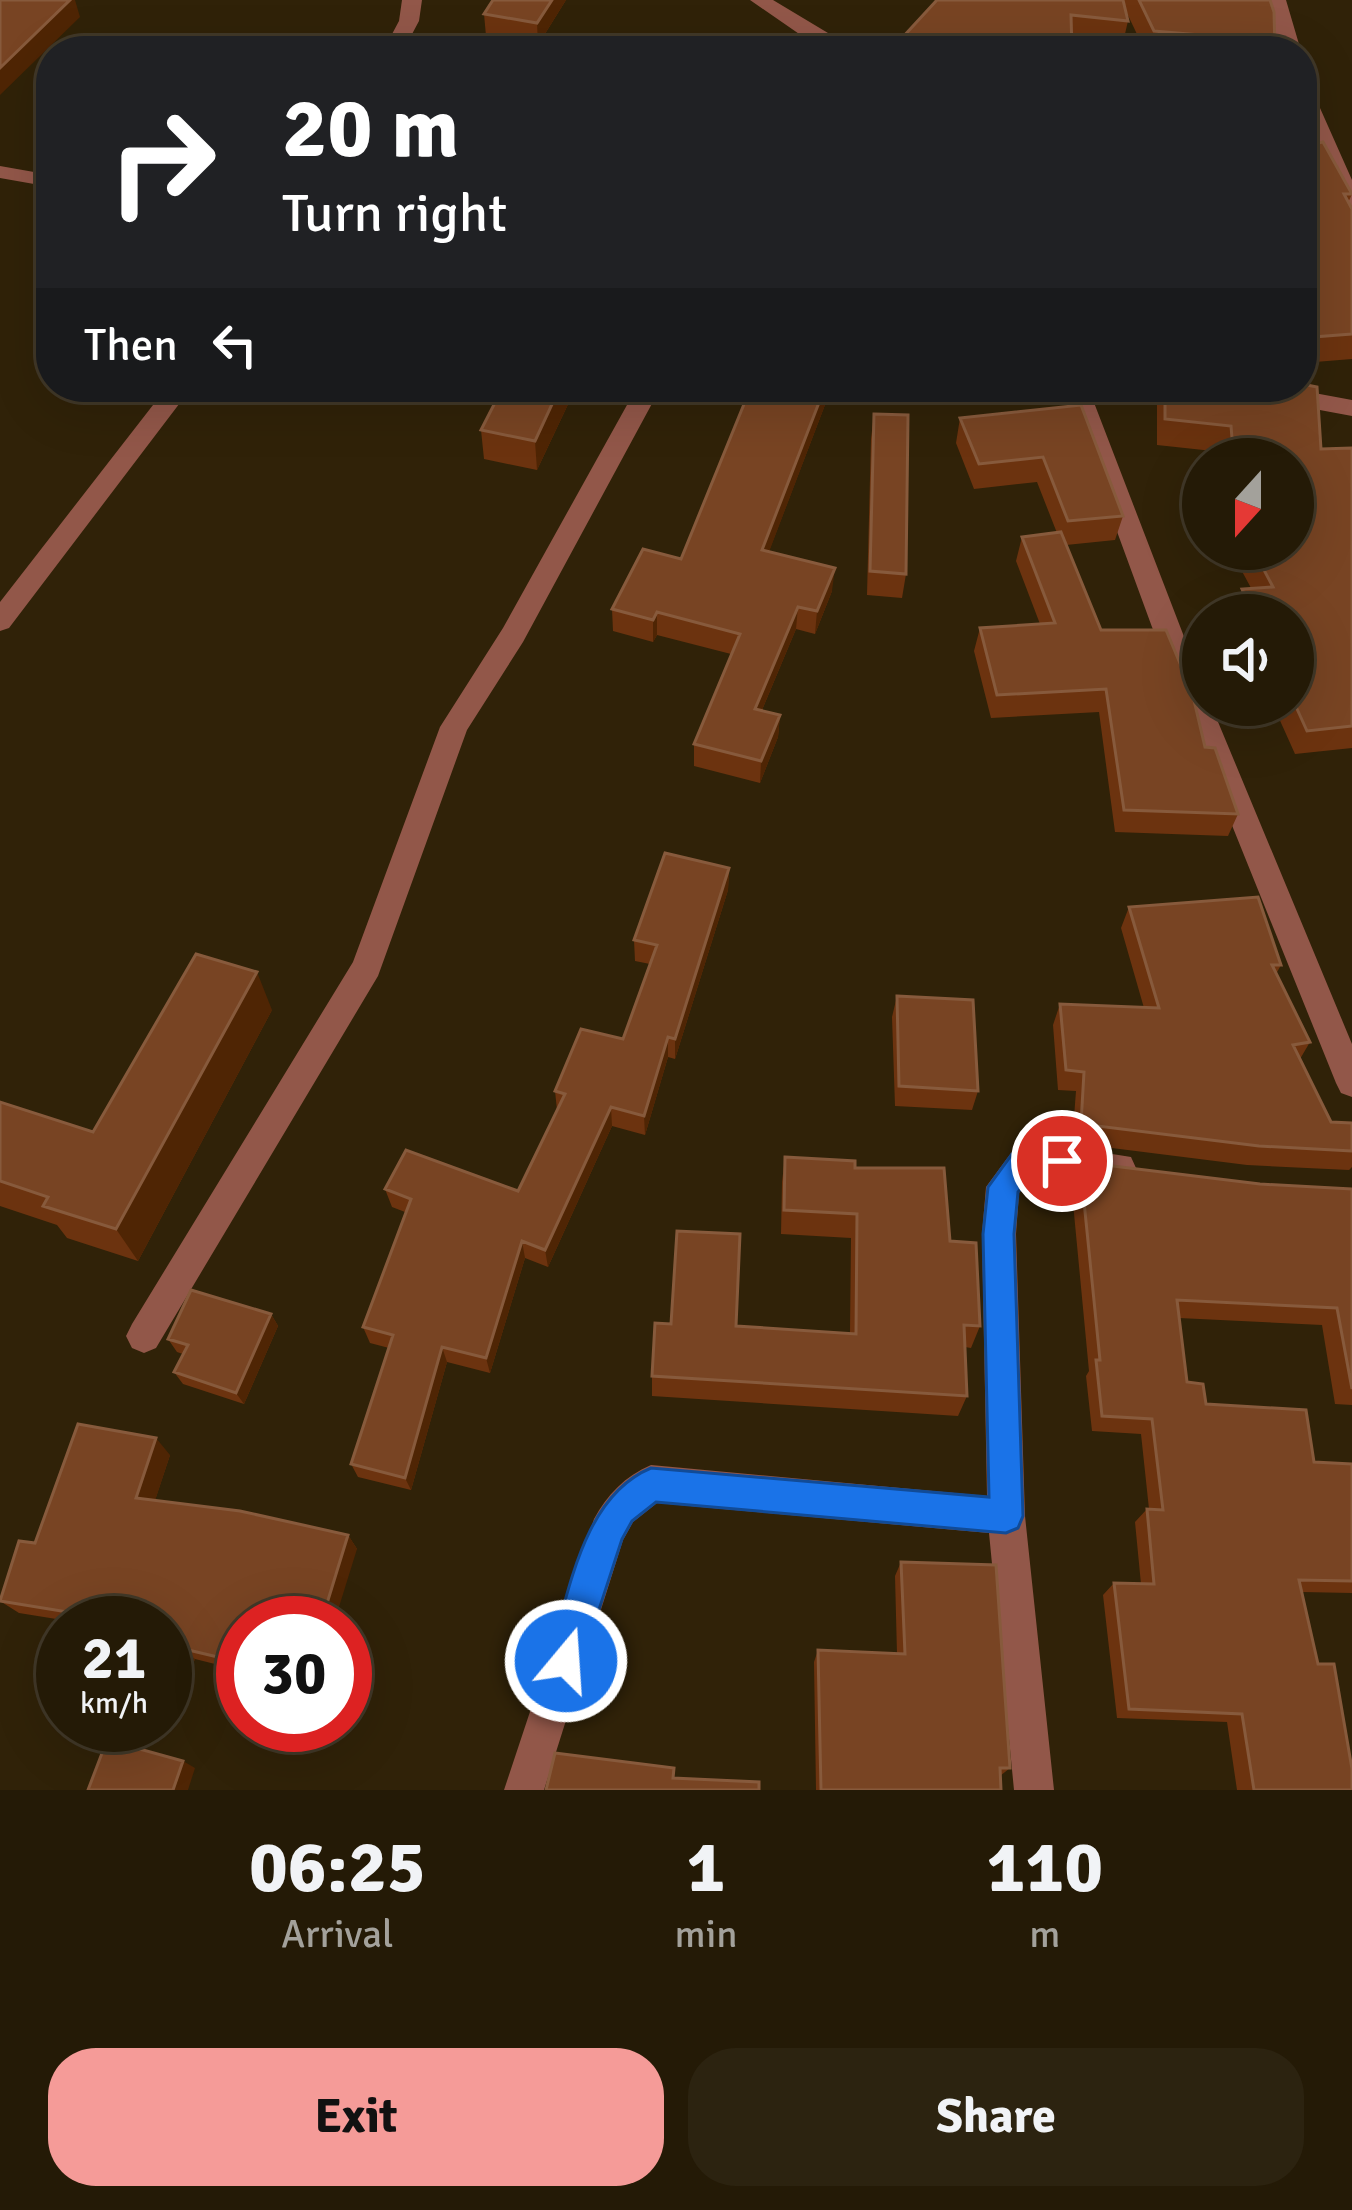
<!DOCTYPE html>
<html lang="en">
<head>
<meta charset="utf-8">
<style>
	body { margin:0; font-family:Signika,sans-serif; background:#2c2310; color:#f1f3f6; height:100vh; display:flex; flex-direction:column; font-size:45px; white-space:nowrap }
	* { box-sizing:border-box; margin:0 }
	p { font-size:39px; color:#a3a19b }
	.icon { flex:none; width:66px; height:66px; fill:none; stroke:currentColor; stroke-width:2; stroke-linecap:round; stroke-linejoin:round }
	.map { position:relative; height:1790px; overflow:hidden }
	.details { display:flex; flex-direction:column; background:#241a06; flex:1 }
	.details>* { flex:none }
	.guide { position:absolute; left:36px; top:36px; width:1281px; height:366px; border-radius:48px; box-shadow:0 12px 48px #0002,0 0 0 3px #413828; background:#202124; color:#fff; overflow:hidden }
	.needle { width:78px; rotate:201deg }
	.fabs { position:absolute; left:1182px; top:438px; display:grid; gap:24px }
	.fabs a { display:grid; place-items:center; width:132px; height:132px; border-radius:50%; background:#241a06; box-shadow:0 12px 48px #0002,0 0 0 3px #413828; font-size:60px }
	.speed { position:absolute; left:36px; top:1596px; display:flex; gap:24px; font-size:60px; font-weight:700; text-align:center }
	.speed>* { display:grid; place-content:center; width:156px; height:156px; border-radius:50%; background:#241a06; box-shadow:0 12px 48px #0002,0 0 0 3px #413828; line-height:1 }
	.speed small { font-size:30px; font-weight:400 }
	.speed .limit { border:18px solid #d22; background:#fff; color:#111 }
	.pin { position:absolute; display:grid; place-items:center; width:102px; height:102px; color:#fff; margin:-51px; border:6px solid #fff; border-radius:50%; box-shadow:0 3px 12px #0007 }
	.me { position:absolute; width:132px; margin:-66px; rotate:18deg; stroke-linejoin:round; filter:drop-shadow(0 0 9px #0008) }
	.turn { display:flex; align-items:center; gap:42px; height:252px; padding:0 48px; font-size:54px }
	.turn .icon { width:156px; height:156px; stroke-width:2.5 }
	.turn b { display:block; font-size:84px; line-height:102px }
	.then { display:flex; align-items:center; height:114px; padding:0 48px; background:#0003; gap:24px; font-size:45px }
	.eta { display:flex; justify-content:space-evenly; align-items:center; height:204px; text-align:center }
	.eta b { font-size:72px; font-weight:700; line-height:84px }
	.cta { display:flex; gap:24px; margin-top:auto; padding:24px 48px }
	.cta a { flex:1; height:138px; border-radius:48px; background:#f59b98; color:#111; font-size:48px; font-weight:700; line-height:138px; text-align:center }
	.cta a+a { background:#2c2310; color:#f1f3f6 }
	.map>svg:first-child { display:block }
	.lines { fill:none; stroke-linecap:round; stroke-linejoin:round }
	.minor { fill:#925749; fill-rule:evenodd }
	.wall { fill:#6c330f }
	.shaded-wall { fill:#4f2504 }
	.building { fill:#784423; stroke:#875a3c; stroke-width:3 }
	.route { fill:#1a73e8; stroke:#114b97; stroke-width:3 }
</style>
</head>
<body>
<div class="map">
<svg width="1352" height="1790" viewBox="0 0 1352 1790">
	<rect width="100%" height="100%" fill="#302208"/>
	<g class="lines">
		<path class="minor" d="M402,0h20l-3,21 -16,30h-20l16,-30z
			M750,0h23l85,51 -40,-4z
			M1266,0h20l15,51h-20z
			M1302,84l10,6 40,90v31l-11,-7 -39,-90z
			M0,166l51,9v12l-51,-9z
			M167,387h25l-183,241 -9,3v-29z
			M637,387h24l-138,255 -56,88 -89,246 -222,372 -12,5 -12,-5 -6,-12 6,-12 221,-362 87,-235 63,-99z
			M1064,387h24l115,299v19h8l141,339v53l-11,-4 -5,-10 -184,-456z
			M1227,387h55l70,13v16l-113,-21z
			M1062,1146l69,11 5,11 -5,11c-28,10 -69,-3 -100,0l-12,14 -3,41 9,282 29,274h-40l-25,-257 -332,-30 -24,19 -10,18 -79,250h-40l90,-271c13,-24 31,-43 57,-54l336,31 -5,-262 4,-47 25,-34z"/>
	</g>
	<path class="wall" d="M566,0l-28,45 -52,-9 -2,-22z
		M937,0h333l5,51h-130l-20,-42 3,12 -7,30h-231z
		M1302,116l50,78 -4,9 4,6v150l-37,3 -8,23 14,64 31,-1v300l-57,6 -22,-49h20v-90h-60l9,-26 9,-1 -21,-39h63v-90h-70l-1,-7 -65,-7v-58h145z
		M51,261v32l-8,-22z
		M338,387h65l-5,16 -58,-6z
		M462,387h140l-4,14 -27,-3 -34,72 -53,-11 -3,-29 20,-39z
		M751,387h78l-1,10 -59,154 63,40 -17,43 -19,-5 -34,81 18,5 -2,22 -18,46 -66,-17v-22l37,-90 -74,-19 -4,7 -40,-11 -1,-22 69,-50z
		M1081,405l42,111 -8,24 -49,5 35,85 104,117 33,67 -10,22 -113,-4 -16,-120 -108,6 -17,-67 6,-23 60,-4 -24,-63 6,-24 35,-4 -20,-51 -63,7 -18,-46 4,-25z
		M874,414l32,160 -4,24 -35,-3 4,-156z
		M729,868l-1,22 -53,169 -7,-2 -23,78 -33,-9 -64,141 -23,-9 -35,115 -43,-11 -36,128 -53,-13 -7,-13 38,-116 -19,-5 -7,-16 42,-115 -13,-5 -7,-18 133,2 39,-81 -2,-19 68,-52 27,-75 -15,-3 -1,-21z
		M1129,907l152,58 -5,9 34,68 -10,17 31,63 21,1v44l-3,3 -102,-5 -175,-22 4,-52 -18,-1 -5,-65 7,-21 84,4 -23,-80z
		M897,996l81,95 -6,19 -77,-4 -3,-89z
		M272,1010l-134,251 -71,-23 -10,-13 -57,-19v-104l93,30z
		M785,1157l70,11 95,73 30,85 -9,22 -6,-1 2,49 -9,20 -306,-20v-20l19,-52 179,9 1,-95 -70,-4 1,-52z
		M1080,1162l180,22 92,5v216l-17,-1 -13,-79 -143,-7 8,64 19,22 108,58 38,2v129l-50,-1 16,72 34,126h-115l-10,-68 -110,-4 -14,-123 11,-12 27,1 -6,-62 12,-13h2l-8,-75 -49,-3 -6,-55 3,-5 -18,-189z
		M271,1314l7,12 -34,78 -61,-20 -9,-12 9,-18 -6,-2 -9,-13z
		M170,1455l-15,45 193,35 9,14 -114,74v48l-48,-12 -18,38 -12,-4v-70h-84l-62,-10 -19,-12 35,-58z
		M901,1562l109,206 -10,8 1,14h-185l-2,-128 4,-12 79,4 -2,-78z"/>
	<path class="shaded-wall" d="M70,0h5l5,17 -80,78v-27z
		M552,0h14l-28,45 -1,-22z
		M395,387h8l-5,16z
		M560,387h10l1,11 -34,72 -2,-29z
		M825,387h4l-1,10 -67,176 1,-23z
		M835,568l-3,23 -17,43 2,-23z
		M798,607l-2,22 -43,102 2,-22z
		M657,612v23l-4,7v-22z
		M780,715l-2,22 -18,46 1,-22z
		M729,868l-1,22 -53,169v-20z
		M257,972l15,38 -134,251 -22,-32z
		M668,1037v20l-23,78 -1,-19z
		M611,1107l1,19 -64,141 -3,-17z
		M522,1241l3,17 -35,115 -4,-15z
		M271,1314l7,12 -34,78 -8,-11z
		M442,1347l5,15 -36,128 -6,-12z
		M156,1438l14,17 -19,58 -15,-15z
		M348,1535l9,14 -23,74h-13z
		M180,1648l15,11 -18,38 -12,-7v-10z
		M183,1761l12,7 -7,22h-15z"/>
	<path class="building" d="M0,0h70l-70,68z
		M493,0h59l-15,23 -53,-9z
		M937,0h186l5,21 -57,-6 1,36h-182z
		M1139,0h131l4,12 1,39h-63l-1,-15 -57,-5z
		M578,43l48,8h-52z
		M1302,116l16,27 5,-1 29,52h-8l8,15v125l-38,3 2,24h-14v-88h8l-8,-16z
		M51,261v11l-8,-1z
		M1302,384l15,3 4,62 31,-1v278l-45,5 -14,-31v-85h-39l-12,-26 31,-2 -20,-38h40v-90h-45l-2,-19 -14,-2 -1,-12 -66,-7v-32h137z
		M503,387h57l-25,54 -54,-11z
		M751,387h74l-63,163 73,18 -18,43 -19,-4 -43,102 25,6 -19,46 -67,-17 46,-110 -83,-22 -4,8 -41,-11 31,-60 38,10z
		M1081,405l42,111 -55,5 -25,-64 -64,7 -19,-46z
		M874,414l34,1 -2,159 -36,-3z
		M1061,532l40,98h65l26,62 13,55 10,1 23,66 -114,-4 -18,-121 -109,6 -17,-67 75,-5 -33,-86z
		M665,853l64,15 -54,171 -7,-2 -24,79 -33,-9 -66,143 -23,-9 -36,117 -44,-11 -37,131 -54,-14 42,-129 -30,-8 48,-128 -26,-10 21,-39 112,41 47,-97 -10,-3 26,-62 42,10 34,-94 -23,-5z
		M1258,897l23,68h-9l38,77 -17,3 38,77 21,1v28l-93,-5 -178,-22 3,-52 -18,-2 -6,-66 99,4 -30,-101z
		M196,954l61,18 -141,257 -73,-23 5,-9 -48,-16v-79l93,30z
		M897,996l76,4 5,91 -79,-5z
		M785,1157l70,4v7h89l6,73 26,2 4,83 -16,-1 3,71 -315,-20 3,-53 16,1 6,-93 63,3 -4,92 120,8 1,-120 -73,-4z
		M1080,1162l180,22 92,5v200l-15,-81 -160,-8 10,82 16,2 3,20 100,6 8,52 38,2v117l-53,-1 19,84h16l18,105v21h-98l-12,-76 -113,-5 -15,-126 40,1 -7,-75 16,1 -11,-91 -50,-3 -6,-56h4z
		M191,1290l80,24 -35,79 -62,-21 14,-27 -20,-6z
		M78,1424l78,14 -20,60 104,13 108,24 -27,88h-78v40l-63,-15 -15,32v-57h-30l-135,-22 19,-60 16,2z
		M901,1562l95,3 14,203h-10l1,22h-180l-3,-140 87,4z
		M107,1740l76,21 -10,29h-85z
		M555,1753l119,15 -1,10 86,4v8h-213z"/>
	<path class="route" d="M1062,1147l11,4 4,10 -4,10 -42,7 -13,14 -4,42 9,282 -5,12 -12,5 -350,-31 -24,19 -10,18 -44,135 -12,5 -13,-5 -5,-13c21,-65 33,-164 103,-193l338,29 -6,-263 5,-47 24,-33z"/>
</svg>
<div class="fabs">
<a><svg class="needle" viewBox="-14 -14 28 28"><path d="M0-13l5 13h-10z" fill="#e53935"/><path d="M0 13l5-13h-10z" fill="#a3a19b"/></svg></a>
<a><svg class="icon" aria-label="sound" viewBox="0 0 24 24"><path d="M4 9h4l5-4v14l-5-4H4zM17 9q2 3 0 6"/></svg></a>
</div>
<div class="speed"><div>21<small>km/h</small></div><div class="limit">30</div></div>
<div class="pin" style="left:1062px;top:1161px;background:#d93025"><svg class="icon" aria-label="arrive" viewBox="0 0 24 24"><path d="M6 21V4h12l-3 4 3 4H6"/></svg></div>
<svg class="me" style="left:566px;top:1661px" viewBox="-20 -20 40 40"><circle r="17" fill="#1a73e8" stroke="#fff" stroke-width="3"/><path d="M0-11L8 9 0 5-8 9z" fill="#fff"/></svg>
<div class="guide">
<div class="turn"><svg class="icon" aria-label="right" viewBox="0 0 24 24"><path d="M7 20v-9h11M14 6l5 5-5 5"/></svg><div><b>20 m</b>Turn right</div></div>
<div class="then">Then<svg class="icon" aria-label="left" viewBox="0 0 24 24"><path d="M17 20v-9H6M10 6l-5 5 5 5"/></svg></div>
</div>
</div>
<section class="details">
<div class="eta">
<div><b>06:25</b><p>Arrival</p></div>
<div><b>1</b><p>min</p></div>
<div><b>110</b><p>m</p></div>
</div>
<div class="cta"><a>Exit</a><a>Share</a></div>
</section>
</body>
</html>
